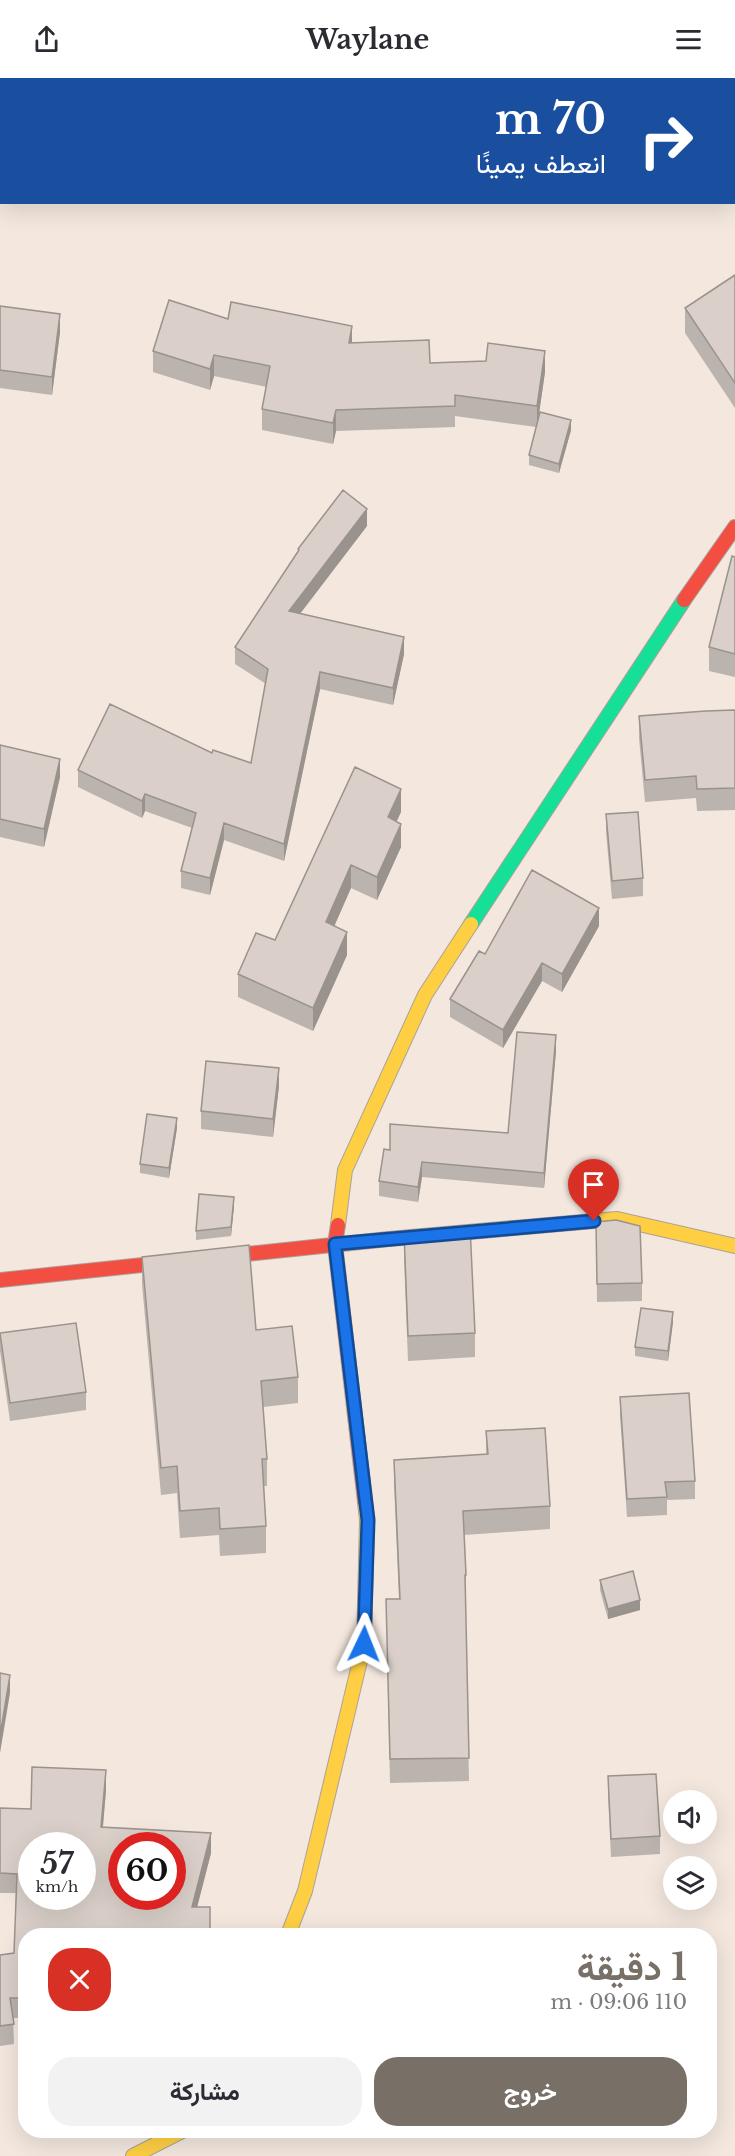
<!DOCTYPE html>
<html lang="ar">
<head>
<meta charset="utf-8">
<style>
	body { margin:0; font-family:"Libre Baskerville",Vazirmatn,serif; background:#f2f2f3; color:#2b2b33; direction:rtl; height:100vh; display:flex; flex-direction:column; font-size:22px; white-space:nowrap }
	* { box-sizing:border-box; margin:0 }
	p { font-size:20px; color:#7c7c81 }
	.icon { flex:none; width:33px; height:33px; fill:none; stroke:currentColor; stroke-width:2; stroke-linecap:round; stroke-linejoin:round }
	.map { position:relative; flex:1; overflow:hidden; direction:ltr }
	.side { position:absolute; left:18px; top:1850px; width:699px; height:210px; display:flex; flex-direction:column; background:#fff; border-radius:24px; box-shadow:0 6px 24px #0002; direction:rtl }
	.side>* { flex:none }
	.guide { position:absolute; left:0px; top:0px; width:735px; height:126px; box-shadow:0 6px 24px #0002; direction:rtl; background:#1a4fa0; color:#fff; overflow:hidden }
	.buttons { position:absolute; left:663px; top:1712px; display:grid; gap:12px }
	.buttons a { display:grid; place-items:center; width:54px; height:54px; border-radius:50%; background:#fff; box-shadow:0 6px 24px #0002; font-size:30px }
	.speed { position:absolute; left:18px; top:1754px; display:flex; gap:12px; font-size:30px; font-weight:700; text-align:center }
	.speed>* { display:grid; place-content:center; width:78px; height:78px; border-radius:50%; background:#fff; box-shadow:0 6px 24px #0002; line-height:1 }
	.speed small { font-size:15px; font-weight:400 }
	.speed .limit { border:9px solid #d22; background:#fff; color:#111 }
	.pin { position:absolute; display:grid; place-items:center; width:51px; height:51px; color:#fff; margin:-62px -26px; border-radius:50% 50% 50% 0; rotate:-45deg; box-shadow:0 0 6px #0007 }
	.pin .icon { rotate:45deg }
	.me { position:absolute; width:66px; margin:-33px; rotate:2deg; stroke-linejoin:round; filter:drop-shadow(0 0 4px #0008) }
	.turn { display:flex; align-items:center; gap:21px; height:126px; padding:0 30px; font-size:27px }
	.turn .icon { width:78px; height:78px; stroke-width:2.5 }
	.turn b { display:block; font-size:42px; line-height:51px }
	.round { display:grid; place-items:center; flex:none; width:63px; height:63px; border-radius:24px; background:#f2f2f3 }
	.head { display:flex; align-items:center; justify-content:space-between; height:102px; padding:0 30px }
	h1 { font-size:36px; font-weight:700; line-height:45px; color:#786f67 }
	.cta { display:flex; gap:12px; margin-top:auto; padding:12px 30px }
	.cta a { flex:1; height:69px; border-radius:24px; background:#786f67; color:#fff; font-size:24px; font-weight:700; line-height:69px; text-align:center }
	.cta a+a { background:#f2f2f3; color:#2b2b33 }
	header { display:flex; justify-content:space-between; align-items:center; height:78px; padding:0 30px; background:#fff; font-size:27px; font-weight:700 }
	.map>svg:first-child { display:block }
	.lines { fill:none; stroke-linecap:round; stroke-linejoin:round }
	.fast-casing { stroke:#aaa19a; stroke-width:16 }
	.slow-casing { stroke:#aaa19a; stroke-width:16 }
	.jam-casing { stroke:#aaa19a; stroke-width:16 }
	.fast { stroke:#16e098; stroke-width:14 }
	.slow { stroke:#ffcf43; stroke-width:14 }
	.jam { stroke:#f24e42; stroke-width:14 }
	.wall { fill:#bbb3ad }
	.shaded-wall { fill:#99928d }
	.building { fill:#dad0c9; stroke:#99928d; stroke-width:1.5; fill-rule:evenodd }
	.route-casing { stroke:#114b97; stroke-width:15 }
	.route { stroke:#1a73e8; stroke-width:10 }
</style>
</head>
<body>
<header><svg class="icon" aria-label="menu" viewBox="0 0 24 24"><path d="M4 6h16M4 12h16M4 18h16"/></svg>Waylane<svg class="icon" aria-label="share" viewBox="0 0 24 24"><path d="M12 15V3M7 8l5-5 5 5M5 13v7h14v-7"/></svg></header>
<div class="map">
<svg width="735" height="2078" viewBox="0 0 735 2078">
	<rect width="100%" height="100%" fill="#f3e7de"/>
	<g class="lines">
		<g class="fast-casing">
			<path id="fast" d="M471,846l213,-324"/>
		</g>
		<g class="slow-casing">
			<path id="slow" d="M338,1147l7,-55 80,-175 46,-71
				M389,1161l228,-20 118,27
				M288,1857l17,-44 59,-247 3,-124 -2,-18
				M133,2078l51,-26"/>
		</g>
		<g class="jam-casing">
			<path id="jam" d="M684,522l51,-73
				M338,1147l-3,19 30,258
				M0,1202l389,-41"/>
		</g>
		<use href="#fast" class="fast"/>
		<use href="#slow" class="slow"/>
		<use href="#jam" class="jam"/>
	</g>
	<path class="wall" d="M735,197v133l-50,-75v-25z
		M0,228l60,26 -8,63 -52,-7z
		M228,241l124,24 78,20 115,9 -7,49 33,9 -12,43 -30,-8v-10l7,-28 -81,-11v11l-119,4 -3,13 -71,-14v-21l5,-22 -53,-11 -4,14 -57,-18v-21z
		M367,448l-67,88 104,40 -11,51 -73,-16 -36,172 -60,-21 -14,55 -29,-7v-17l11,-43 -47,-17 -3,7 -64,-31v-17l134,-17 39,10 15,-79 -31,-20v-17l63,-95v-3z
		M735,479v120l-26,-6v-24z
		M735,632v100l-38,1 -1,-13 -51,4 -6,-64v-22z
		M0,667l60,32 -16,70 -44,-10z
		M401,734l-5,10 5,25 -24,53 -26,-12 -17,38 13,29 -34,76 -75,-34v-23l37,-34z
		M606,736l37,64v18l-31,3 -6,-67z
		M599,848l-37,66 -20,-11 -39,67 -53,-31v-18l35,-45z
		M556,973l-12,137 -122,-11 -4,25 -39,-6v-15l11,-31 118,-17z
		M279,1008l-6,51 -72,-8v-18z
		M177,1050l-8,50 -29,-5v-9z
		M234,1128l-3,30 -35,4v-9z
		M596,1144l46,61v18l-45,1z
		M404,1154l71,101v24l-67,4 -4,-104z
		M142,1179l114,73 42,47v26l-35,4 4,52v27h-3l2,40v27l-46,3 -1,-21 -39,3 -3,-45 -16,2 -19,-211z
		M673,1244l-5,39 -33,-5v-9z
		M0,1255l86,59v18l-76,11 -10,-70z
		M620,1319l75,84v18l-28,1v15l-40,2 -7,-102z
		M486,1353l64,75v23l-86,6 2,40v24h-1l4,182 -79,2 -4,-184h13l-5,-116v-23l92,-5z
		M600,1502l40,30 -32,9 -8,-29z
		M608,1698l52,60v18l-49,3 -3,-63z
		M106,1712l-3,37 108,26 -14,54 -171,28v83h-13l1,26 -14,2v-91l14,-2 2,-60h-16v-85l31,1z"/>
	<path class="shaded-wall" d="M60,236v18l-8,63v-18z
		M352,248v22l-3,-5z
		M545,273v21l-8,55v-21z
		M214,277v21l-4,14v-21z
		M336,332v21l-3,13v-21z
		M571,342v10l-12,43v-9z
		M367,431v17l-78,102v-17z
		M404,559v17l-11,51v-17z
		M320,594v17l-36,172v-17z
		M60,681v18l-16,70v-18z
		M401,711v23l-13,28v-23z
		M145,716v17l-3,7v-17z
		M224,745v17l-14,55v-17z
		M401,746v23l-24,53v-23z
		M351,787v23l-25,57v-23z
		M599,830v18l-37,66v-18z
		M347,854v23l-34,76v-23z
		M542,885v18l-39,67v-18z
		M556,957v16l-12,137v-15z
		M279,990v18l-6,51v-18z
		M177,1040v10l-8,50v-10z
		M422,1084v15l-4,25v-15z
		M234,1119v9l-3,30v-9z
		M673,1234v10l-5,39v-10z
		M640,1522v10l-32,9v-10z
		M10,1597v18l-10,60v-18z
		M106,1692v20l-5,57v-20z
		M211,1755v20l-19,74v-20z"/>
	<path class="building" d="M735,197v108l-50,-75z
		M169,222l59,19 3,-17 121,24 -3,17 80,-3 1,23 56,-2 2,-18 57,8 -8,55 -82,-11v11l-119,4 -3,13 -71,-14 8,-43 -56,-11 -4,14 -57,-18z
		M0,228l60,8 -8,63 -52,-7z
		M540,334l31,8 -12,44 -30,-9z
		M343,412l24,19 -78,102 115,26 -11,51 -73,-16 -36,172 -60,-21 -14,55 -29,-7 15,-58 -51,-19 -3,7 -64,-31 32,-66 102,49 1,-3 38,13 17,-94 -33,-22 64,-97 -1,-1z
		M732,478l3,1v97l-26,-7z
		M735,632v78l-38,1 -1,-13 -51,4 -6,-64 67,-5z
		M0,667l60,14 -16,70 -44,-10z
		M355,689l46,22 -13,28 13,7 -24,53 -26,-12 -25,57 21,10 -34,76 -75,-34 18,-41 19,7z
		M638,734l5,66 -31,3 -6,-67z
		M532,792l67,38 -37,66 -20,-11 -39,67 -53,-31 29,-48 6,3z
		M517,954l39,3 -12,138 -122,-11 -4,25 -39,-6 5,-32 6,1v-26l118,9z
		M206,983l73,7 -6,51 -72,-8z
		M147,1036l30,4 -8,50 -29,-4z
		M199,1116l35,3 -3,30 -35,4z
		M616,1142l24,6 2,57 -45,1 -1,-62z
		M470,1148l5,107 -67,3 -4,-104z
		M249,1167l7,85 36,-4 6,51 -37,4 6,78h-5l4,67 -46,3 -1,-21 -39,3 -3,-45 -16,2 -19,-211z
		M641,1230l32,4 -5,39 -33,-4z
		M76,1245l10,69 -76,11 -10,-70z
		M689,1315l6,88 -30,1 2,15 -40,2 -7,-102z
		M545,1350l5,78 -87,5 3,64h-1l4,183 -79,1 -4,-160h14l-6,-139 94,-6 -2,-23z
		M633,1493l7,29 -32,9 -8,-29z
		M0,1595l10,2 -10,60z
		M32,1689l74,3 -5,57 110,6 -19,74h18v28h-184v63h-16l4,26 -14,2v-71l14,-2 3,-79 -17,-1v-65l31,1zM32,1767h50v51h-50zM122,1767h50v51h-50z
		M656,1696l4,62 -49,3 -3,-63z"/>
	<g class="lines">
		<g class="route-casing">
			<path id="route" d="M364,1566l4,-124 -33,-276 259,-23"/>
		</g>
		<use href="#route" class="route"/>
	</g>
</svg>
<div class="buttons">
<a><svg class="icon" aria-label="sound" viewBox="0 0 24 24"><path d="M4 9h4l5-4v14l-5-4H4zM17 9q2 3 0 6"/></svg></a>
<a><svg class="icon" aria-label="layers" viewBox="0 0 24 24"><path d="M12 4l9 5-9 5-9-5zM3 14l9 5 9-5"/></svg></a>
</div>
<div class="speed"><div>57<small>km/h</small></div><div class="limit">60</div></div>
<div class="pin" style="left:594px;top:1143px;background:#d93025"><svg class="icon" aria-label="arrive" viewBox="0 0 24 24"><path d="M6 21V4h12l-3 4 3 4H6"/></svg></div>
<svg class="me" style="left:364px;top:1566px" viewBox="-20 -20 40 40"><path d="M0-17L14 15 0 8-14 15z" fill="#1a73e8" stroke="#fff" stroke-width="4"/></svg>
<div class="guide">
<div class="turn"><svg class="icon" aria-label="right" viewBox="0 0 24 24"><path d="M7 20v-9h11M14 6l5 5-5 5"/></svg><div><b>70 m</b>انعطف يمينًا</div></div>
</div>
<section class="side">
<div class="head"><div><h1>1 دقيقة</h1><p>110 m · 09:06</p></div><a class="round" style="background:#d93025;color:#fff"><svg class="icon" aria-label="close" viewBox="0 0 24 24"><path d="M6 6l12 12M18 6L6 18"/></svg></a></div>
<div class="cta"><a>خروج</a><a>مشاركة</a></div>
</section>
</div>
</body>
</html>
